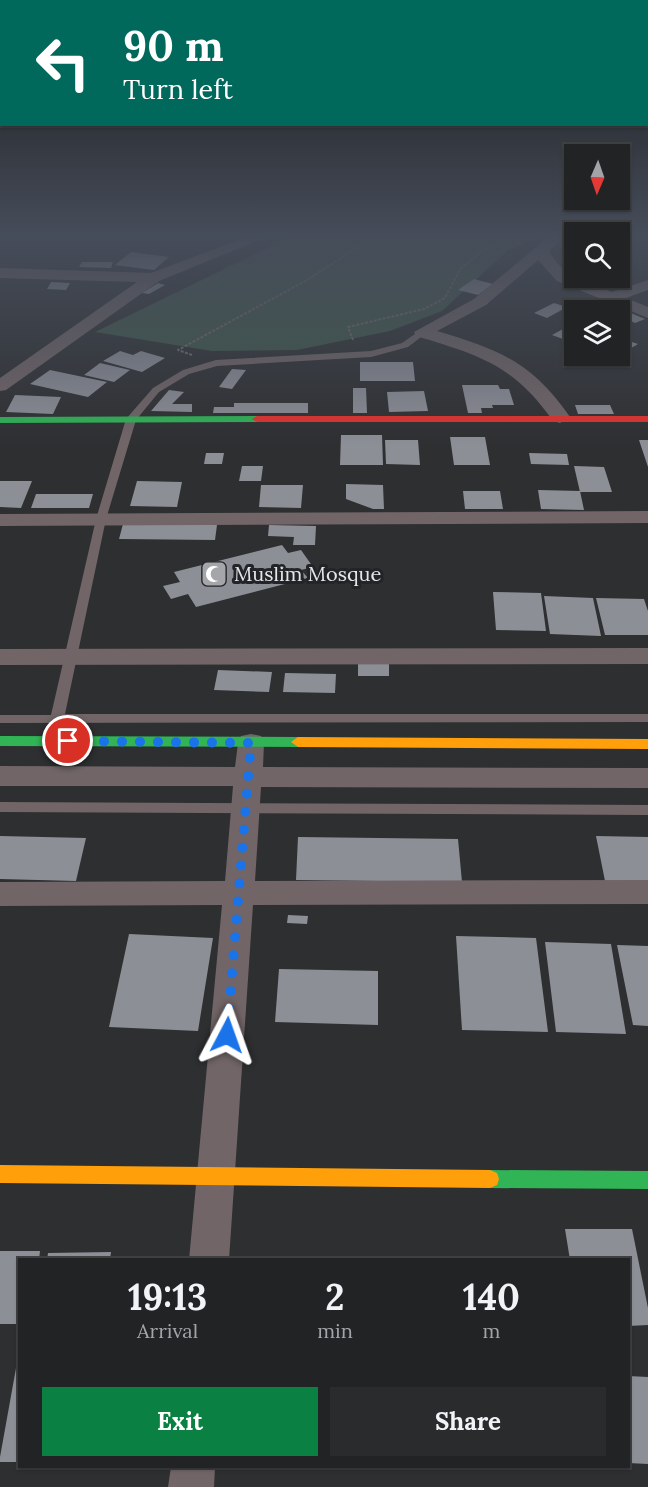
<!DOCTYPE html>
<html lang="en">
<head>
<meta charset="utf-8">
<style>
	body { margin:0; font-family:Lora,serif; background:#2a2b2d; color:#f1f3f6; height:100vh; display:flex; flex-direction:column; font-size:22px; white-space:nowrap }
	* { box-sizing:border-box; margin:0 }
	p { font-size:20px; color:#a2a4a7 }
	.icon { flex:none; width:33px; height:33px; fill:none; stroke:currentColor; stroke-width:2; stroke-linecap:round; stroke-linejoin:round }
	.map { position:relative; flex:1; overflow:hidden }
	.sheet { position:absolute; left:18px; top:1258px; width:612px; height:210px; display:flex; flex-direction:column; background:#222325; border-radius:0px; box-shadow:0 2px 4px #0004,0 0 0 2px #3f4042 }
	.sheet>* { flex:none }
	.hud { position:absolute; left:0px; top:0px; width:648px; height:126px; box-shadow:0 2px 4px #0004,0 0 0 2px #3f4042; background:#00695c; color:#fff; overflow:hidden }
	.needle { width:39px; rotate:182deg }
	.tools { position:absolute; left:564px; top:144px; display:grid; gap:12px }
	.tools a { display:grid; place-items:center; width:66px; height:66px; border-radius:0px; background:#222325; box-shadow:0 2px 4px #0004,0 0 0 2px #3f4042; font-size:30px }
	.pin { position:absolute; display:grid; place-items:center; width:51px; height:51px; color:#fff; margin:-26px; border:3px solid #fff; border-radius:50%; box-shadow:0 2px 6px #0007 }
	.me { position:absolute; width:66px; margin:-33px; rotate:4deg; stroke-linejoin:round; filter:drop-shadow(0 0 4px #0008) }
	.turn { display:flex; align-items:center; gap:21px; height:126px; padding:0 24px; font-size:27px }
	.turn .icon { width:78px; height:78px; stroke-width:2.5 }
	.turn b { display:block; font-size:42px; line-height:51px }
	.eta { display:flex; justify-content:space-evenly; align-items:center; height:102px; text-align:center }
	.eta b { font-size:36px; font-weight:700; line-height:42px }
	.cta { display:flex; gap:12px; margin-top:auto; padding:12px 24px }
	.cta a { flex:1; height:69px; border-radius:0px; background:#0b8043; color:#fff; font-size:24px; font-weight:700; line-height:69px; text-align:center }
	.cta a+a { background:#2a2b2d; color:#f1f3f6 }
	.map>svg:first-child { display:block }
	.green { fill:#3f5749 }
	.building { fill:#8d8f97 }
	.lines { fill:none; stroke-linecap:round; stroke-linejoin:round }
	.path { stroke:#726a6c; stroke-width:2; stroke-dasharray:3 1.5; stroke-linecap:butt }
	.lane { fill:#716567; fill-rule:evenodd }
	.street { fill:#716567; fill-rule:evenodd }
	.fast { fill:#30b455; fill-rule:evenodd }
	.slow { fill:#ff9f0a; fill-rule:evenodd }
	.jam { fill:#e5322d; fill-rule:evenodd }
	.route { stroke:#1a73e8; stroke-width:10; stroke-dasharray:0 18 }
	.labels { text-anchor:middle; stroke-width:6; stroke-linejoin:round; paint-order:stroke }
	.poi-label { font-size:20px; fill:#e5e6e9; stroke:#232428; text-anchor:start }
</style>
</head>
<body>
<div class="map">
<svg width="648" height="1487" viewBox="0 0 648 1487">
	<rect width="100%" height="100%" fill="#2e2f31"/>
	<path class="green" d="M288,238h247l-28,13 -65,60 -52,20 -93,19 -85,1 -117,-19z"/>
	<path class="building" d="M131,252l38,5 -15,13 -39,-5z
		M82,262h31l-2,6 -32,-1z
		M474,279l19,5 -15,11 -20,-5z
		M51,282l19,1 -4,7 -19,-1z
		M158,283l7,2 -16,9 -7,-1z
		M554,303l13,4 -20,11 -13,-5z
		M626,311l19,8 -10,4 -15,-7z
		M574,323v20l-22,-8z
		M620,335l6,2 -3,2 15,5 -12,7 -6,-2z
		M120,351l13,4 8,-4 24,7 -23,14 -39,-11z
		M360,362h53l2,19h-55z
		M100,363l30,7 -16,12 -30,-7z
		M232,369l14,1 -14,19 -13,-2z
		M50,370l57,12 -19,15 -58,-13z
		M462,385h36l2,4h9l5,16h-22l1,3h-12l1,5h-14z
		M353,388h13l1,25h-14z
		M169,390l15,2 -12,12h20v8l-41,-1z
		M424,391l4,20 -39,1 -2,-20z
		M15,395l46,2 -8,17 -47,-2z
		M234,403h74v10h-95l1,-6h20z
		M575,405h35l4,9h-36z
		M341,435h41l1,30h-43z
		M450,437h35l5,28h-36z
		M385,440h33l2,25 -34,-1z
		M639,440h9v27z
		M206,453h18l-2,11h-18z
		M529,453l38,1 2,11 -38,-1z
		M242,466h21l-2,15h-22z
		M574,466l30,1 8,25h-32z
		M0,481h32l-11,27 -21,-1z
		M137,481l45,1 -5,25 -47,-1z
		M346,484l37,1 1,24h-11l-27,-10z
		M261,485h42l-2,23 -42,-1z
		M538,490l42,1 4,19 -43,-1z
		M463,491h37l3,18h-38z
		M36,494h57l-4,14h-58z
		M123,524l94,1 -2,15 -96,-1z
		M269,525l47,1 -1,19h-22l1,-8 -26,-1z
		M282,545l6,8 13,-3 12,17 -12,3 7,8 -112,29 -8,-13 -17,5 -8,-13 17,-4 -6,-10z
		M493,592l48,1 5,38 -50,-1z
		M544,596l49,2 8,38 -51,-2z
		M596,598l48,1 4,12v24h-43z
		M358,662h31v14h-31z
		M218,670l54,2 -3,20 -55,-2z
		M285,673l51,1 -1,19 -52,-1z
		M0,836l86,2 -10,43 -76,-2z
		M596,836l52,1v45l-43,-1z
		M298,837l160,2 4,43 -166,-2z
		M288,915l20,1 -1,8 -20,-1z
		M129,934l84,4 -15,93 -89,-4z
		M456,936l80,2 12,94 -86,-2z
		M545,942l66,2 15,90 -70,-2z
		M617,945l31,1v80l-15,-1z
		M279,969l99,2v54l-103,-3z
		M565,1229h67l16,79v17l-20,1v-66h-58z
		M0,1251h40l-1,9h-19v64h-20z
		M111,1252l-1,8h-63l1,-7z
		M18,1357l2,105h-20v-5z
		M628,1376l20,1v87l-20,-1z"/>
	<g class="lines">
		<path class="path" d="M353,340l-5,-13 76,-18 21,-11 15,-29 26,-21 19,-10 18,7
			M192,355l-14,-5 129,-70 65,-42"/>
		<path class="lane" d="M422,329l4,3 -1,2 -17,13 -37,10 -154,9 -28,8 -30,18 -23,28 -30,99 -41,195h583v8l-648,1v-8h51l45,-196 30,-100 27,-31 30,-18 33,-10 155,-9 31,-8z
			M0,802l648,3v10l-648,-3z"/>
		<path class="street" d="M244,238h20l-105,43 -153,109 -6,1v-13l137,-96 -137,-4v-10l151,5z
			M547,238l15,1 -13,12c13,25 38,31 63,41l36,-12v10l-22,8 22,9v11l-91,-37 -19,-21 -52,45 -49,26c62,19 94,30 133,86l-10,6 -7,-2c-39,-56 -74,-66 -137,-85l-2,-4 60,-33z
			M648,511v12l-648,3v-12z
			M648,648v16l-648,1v-16z
			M251,734l10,2 3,7 -1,24 385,1v20l-387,-1 -6,94 393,-1v24l-395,1 -24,355h-40l33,-355 -222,1v-24l225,-1 8,-95h-233v-20l235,1 3,-24 3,-7z
			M171,1467h44l-1,20h-46z"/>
		<path class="fast" d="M0,417l257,-1 5,3 -5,3 -257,1z
			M0,736l298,1 7,5 -7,5 -298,-1z
			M490,1170l158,1v18l-158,-1 -7,-3 -2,-6 2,-6z"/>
		<path class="slow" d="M298,737l350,2v10l-350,-2 -7,-5z
			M0,1165l490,5 7,3 2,6 -2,6 -7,3 -490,-5z"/>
		<path class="jam" d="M648,416v6h-391l-5,-3 5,-3z"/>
	</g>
	<linearGradient id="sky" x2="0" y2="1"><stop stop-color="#191a1b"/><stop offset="0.53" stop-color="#464d5a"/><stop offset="1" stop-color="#464d5a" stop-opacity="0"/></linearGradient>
	<rect width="648" height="446" fill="url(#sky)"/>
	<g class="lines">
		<path class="route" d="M68,741l183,2 -24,292"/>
	</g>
	<defs>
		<g id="mosque-square" transform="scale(1.35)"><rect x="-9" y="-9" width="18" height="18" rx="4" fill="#a5a6a9" stroke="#232428"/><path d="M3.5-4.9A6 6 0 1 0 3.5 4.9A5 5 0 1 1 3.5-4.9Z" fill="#fff"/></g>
	</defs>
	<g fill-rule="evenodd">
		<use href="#mosque-square" x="214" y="574"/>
	</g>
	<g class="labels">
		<g class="poi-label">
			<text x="234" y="581">Muslim Mosque</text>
		</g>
	</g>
</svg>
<div class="tools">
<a><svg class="needle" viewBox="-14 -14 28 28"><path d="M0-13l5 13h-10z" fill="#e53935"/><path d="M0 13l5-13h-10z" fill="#a2a4a7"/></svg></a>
<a><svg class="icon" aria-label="search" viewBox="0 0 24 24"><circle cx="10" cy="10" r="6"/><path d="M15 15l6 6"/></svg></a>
<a><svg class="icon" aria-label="layers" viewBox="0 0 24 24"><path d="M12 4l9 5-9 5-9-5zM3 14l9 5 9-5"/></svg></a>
</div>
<div class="pin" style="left:68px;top:741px;background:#d93025"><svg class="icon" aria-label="arrive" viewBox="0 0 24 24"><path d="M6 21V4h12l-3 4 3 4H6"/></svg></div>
<svg class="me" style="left:227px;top:1035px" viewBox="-20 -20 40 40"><path d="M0-17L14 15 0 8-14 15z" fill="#1a73e8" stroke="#fff" stroke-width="4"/></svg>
<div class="hud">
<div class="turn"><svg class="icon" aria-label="left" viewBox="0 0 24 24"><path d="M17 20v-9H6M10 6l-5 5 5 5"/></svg><div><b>90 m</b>Turn left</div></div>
</div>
<section class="sheet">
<div class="eta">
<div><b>19:13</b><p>Arrival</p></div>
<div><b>2</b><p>min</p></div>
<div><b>140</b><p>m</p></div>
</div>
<div class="cta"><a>Exit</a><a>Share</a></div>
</section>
</div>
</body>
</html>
